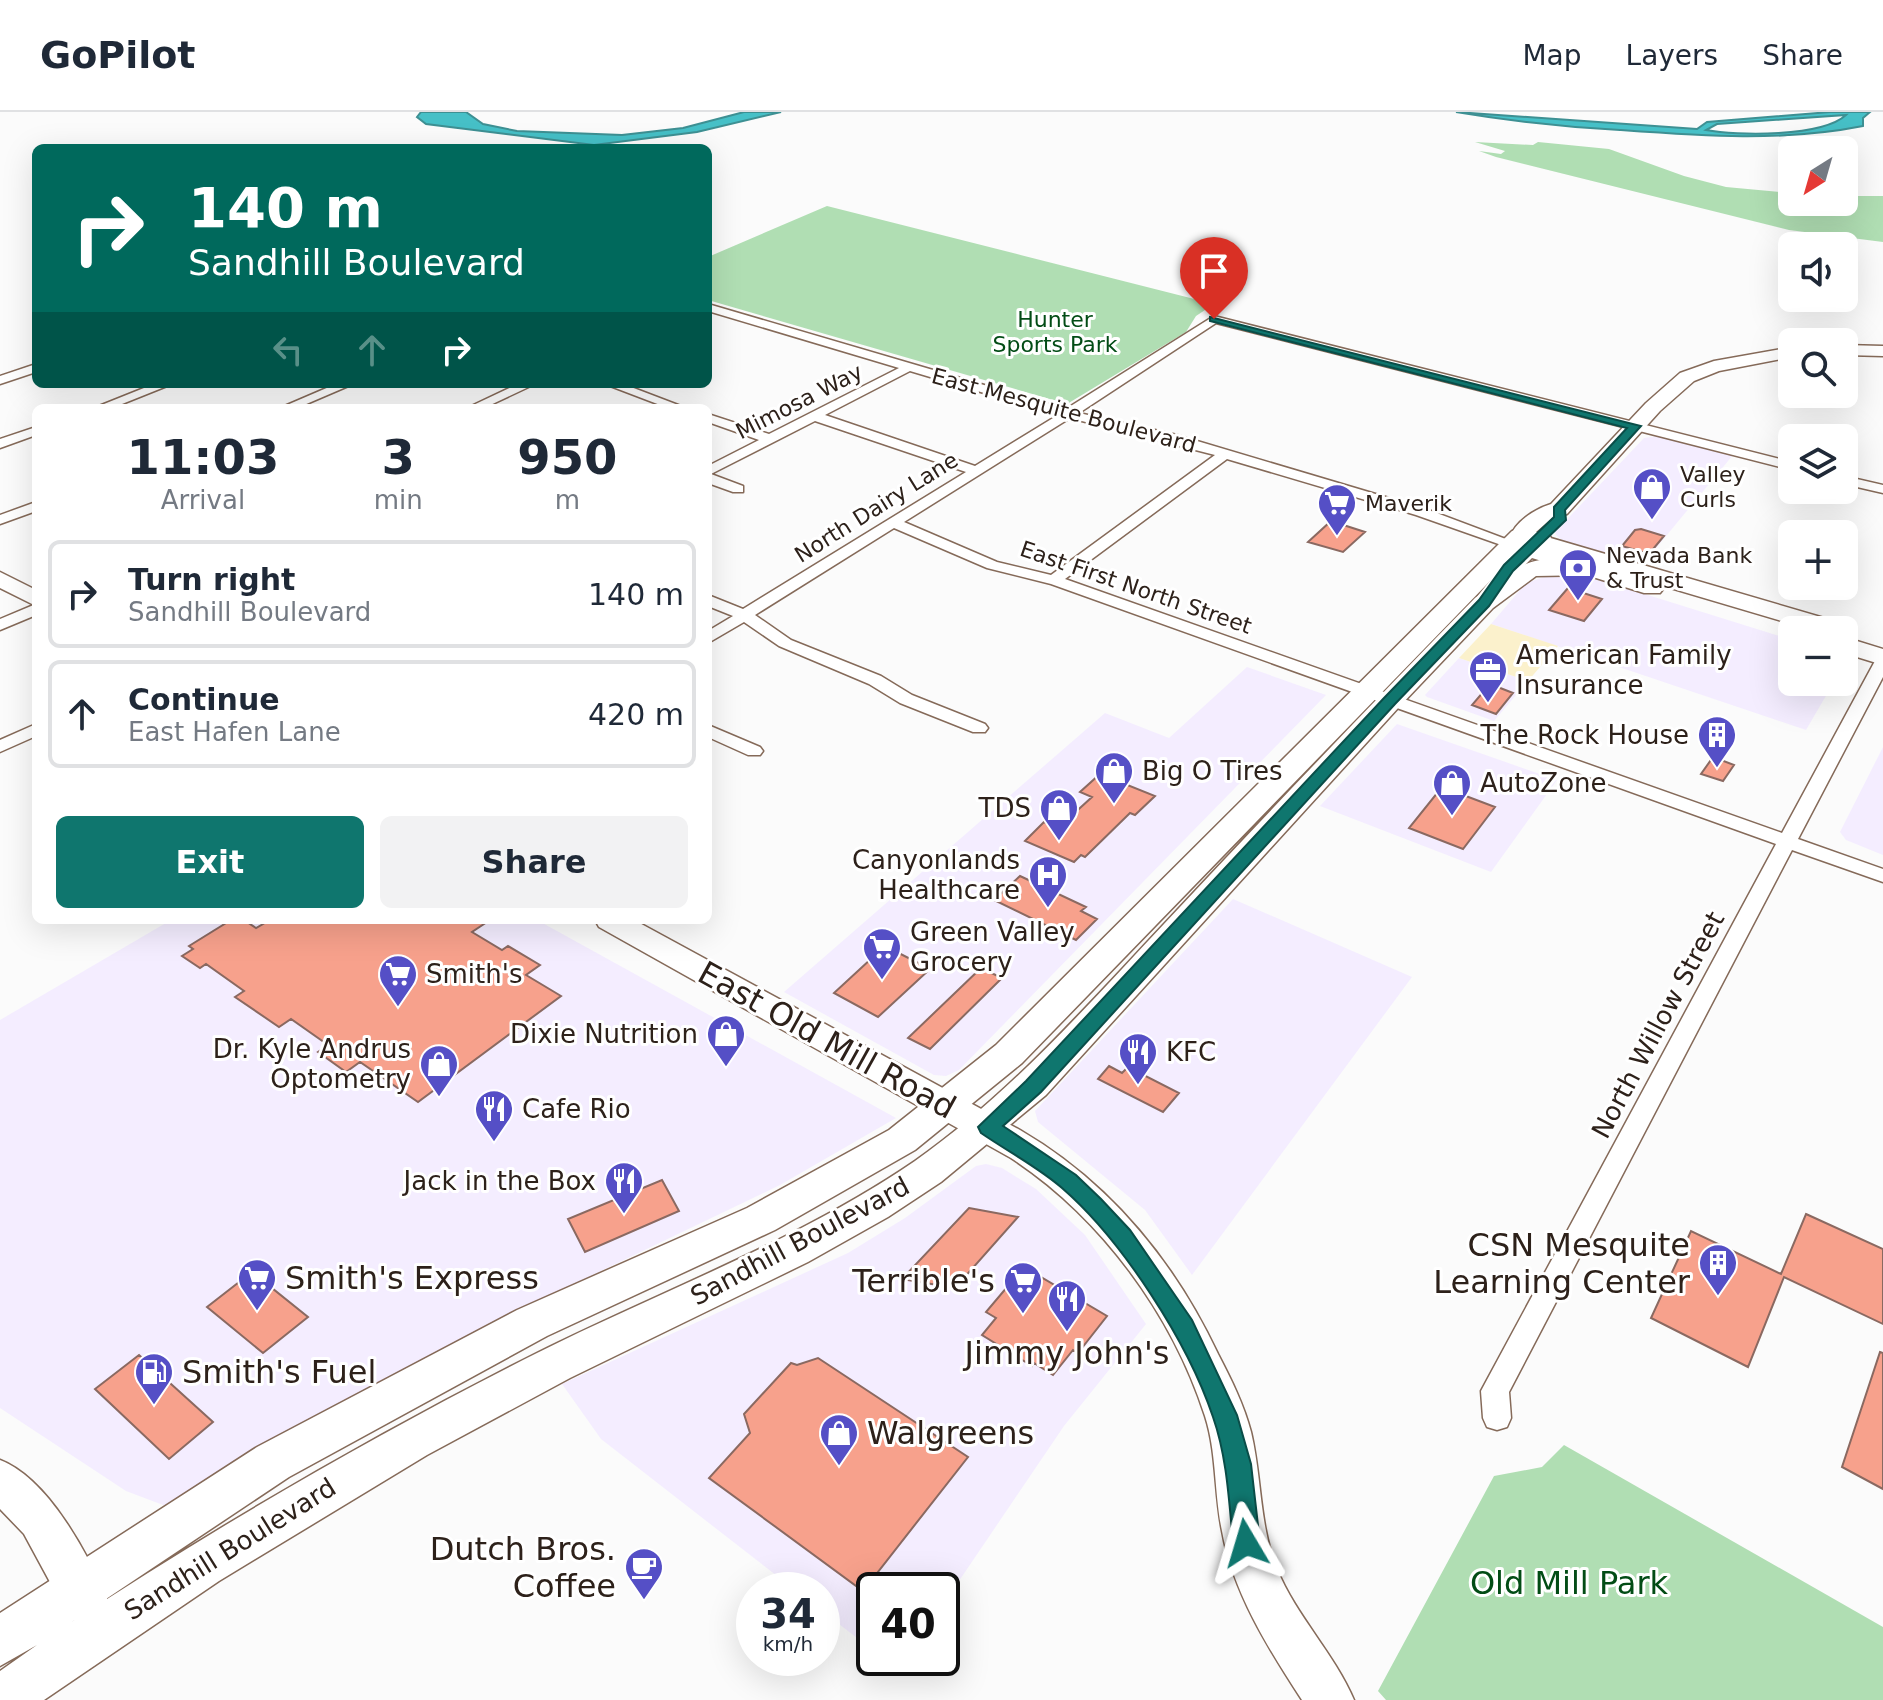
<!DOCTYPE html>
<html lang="en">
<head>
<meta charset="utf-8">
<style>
	body { margin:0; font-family:"DejaVu Sans",sans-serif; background:#f2f2f3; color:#1f2937; height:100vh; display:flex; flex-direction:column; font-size:30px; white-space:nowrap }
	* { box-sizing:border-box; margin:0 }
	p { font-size:26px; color:#747a83 }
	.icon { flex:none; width:44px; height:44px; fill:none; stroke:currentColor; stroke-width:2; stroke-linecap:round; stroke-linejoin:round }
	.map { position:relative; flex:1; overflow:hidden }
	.details { position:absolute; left:32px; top:292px; width:680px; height:520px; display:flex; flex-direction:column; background:#fff; border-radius:12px; box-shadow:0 8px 32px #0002 }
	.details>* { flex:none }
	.banner { position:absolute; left:32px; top:32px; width:680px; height:244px; border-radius:12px; box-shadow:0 8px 32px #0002; background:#00695c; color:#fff; overflow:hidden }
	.needle { width:52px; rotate:217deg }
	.tools { position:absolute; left:1778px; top:24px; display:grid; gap:16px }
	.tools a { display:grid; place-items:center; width:80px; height:80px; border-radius:12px; background:#fff; box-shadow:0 8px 32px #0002; font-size:40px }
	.speed { position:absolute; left:736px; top:1460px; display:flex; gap:16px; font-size:40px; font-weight:700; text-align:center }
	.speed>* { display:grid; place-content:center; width:104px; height:104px; border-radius:50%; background:#fff; box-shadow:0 8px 32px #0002; line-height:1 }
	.speed small { font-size:20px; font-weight:400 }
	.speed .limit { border:4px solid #111; border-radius:12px; background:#fff; color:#111 }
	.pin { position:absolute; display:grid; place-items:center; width:68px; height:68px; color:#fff; margin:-82px -34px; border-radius:50% 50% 50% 0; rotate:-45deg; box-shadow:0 0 8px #0007 }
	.pin .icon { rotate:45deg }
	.me { position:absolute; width:88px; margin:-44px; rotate:353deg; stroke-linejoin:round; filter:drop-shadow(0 0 6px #0008) }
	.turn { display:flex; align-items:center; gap:28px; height:168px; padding:0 24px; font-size:36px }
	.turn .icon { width:104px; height:104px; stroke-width:2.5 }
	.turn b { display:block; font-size:56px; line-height:68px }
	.lanes { display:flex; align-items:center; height:76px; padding:0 24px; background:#0003; justify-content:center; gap:40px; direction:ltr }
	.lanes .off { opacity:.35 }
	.eta { display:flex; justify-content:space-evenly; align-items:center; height:136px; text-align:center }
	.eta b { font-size:48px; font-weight:700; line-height:56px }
	.primary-button { display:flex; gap:16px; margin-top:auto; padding:16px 24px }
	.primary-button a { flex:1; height:92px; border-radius:12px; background:#0f766e; color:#fff; font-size:32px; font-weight:700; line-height:92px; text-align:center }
	.primary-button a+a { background:#f2f2f3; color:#1f2937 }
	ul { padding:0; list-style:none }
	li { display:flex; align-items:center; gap:24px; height:108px; margin:0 16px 12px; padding:0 8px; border:4px solid #e0e1e3; border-radius:12px }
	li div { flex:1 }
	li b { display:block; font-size:30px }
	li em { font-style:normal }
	header { display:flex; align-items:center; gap:48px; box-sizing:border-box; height:112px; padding:0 40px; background:#fff; border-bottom:2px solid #e0e1e3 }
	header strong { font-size:38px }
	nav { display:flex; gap:44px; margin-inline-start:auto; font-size:28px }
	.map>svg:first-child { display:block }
	.commercial { fill:#f4edff }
	.green { fill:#b0deb3 }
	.sand { fill:#fbf1cc }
	.water { fill:#46c0c7; stroke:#3e9093; stroke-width:2; fill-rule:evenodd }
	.building { fill:#f7a18c; stroke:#8a6961; stroke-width:2 }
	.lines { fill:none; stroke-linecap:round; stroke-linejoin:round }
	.street-casing { stroke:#856a59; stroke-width:3 }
	.secondary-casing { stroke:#856a59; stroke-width:3 }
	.primary-casing { stroke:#856a59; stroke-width:3 }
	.street { fill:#fff; fill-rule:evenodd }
	.secondary { fill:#fff; fill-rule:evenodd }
	.primary { fill:#fff; fill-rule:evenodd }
	.route { fill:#0f766e; stroke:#0a4d48; stroke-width:2 }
	.labels { text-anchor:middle; stroke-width:6; stroke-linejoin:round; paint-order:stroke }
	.far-park-label { font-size:22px; fill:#024c15; stroke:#fff }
	.far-street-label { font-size:22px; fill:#2d211a; stroke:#fff }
	.far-poi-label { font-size:22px; fill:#2d211a; stroke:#fff; text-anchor:start }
	.poi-label { font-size:26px; fill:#2d211a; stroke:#fff; text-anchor:start }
	.street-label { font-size:26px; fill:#2d211a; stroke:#fff }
	.near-street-label { font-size:32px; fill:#2d211a; stroke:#fff }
	.near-poi-label { font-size:32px; fill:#2d211a; stroke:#fff; text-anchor:end }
	.near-park-label { font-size:32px; fill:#024c15; stroke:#fff }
</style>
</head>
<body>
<header>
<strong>GoPilot</strong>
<nav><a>Map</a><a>Layers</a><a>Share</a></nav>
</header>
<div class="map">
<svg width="1883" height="1588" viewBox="0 0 1883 1588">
	<rect width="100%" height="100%" fill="#fbfbfb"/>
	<path class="commercial" d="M1658,324l75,19 -90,109 -81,-24 -6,-5 -1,-3 89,-94z
		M1553,462l50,7 189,59v42h42l-28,48 -315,-106 35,-41z
		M1459,546l69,23 -34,40 -67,-24 -2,-2z
		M1247,555l79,28 -367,375 -13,6 -12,-1 -150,-83 321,-279 64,25z
		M1397,612l160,56 -66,92 -171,-66z
		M1883,635v108l-37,-15 -6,-8z
		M1233,787l179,78 -220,298 -47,-65 -107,-88 -3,-11z
		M171,808h366l359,198 -116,67 -304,146 -166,91 -139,86 -45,-17 -126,-83v-388z
		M986,1052l16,4 34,21 49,46 61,89 -82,102 -122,180v-16h-68v61l-52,-40v-21h-27l-194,-151 -39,-55 286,-131 57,-35 71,-52z"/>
	<path class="green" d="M1475,30l58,3 5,-3 71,7 75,27 42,11 66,6v9h52v-6h39v46l-94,-12 -293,-73 -17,-6 22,3 4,-3z
		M827,94l387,98 -18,12 -10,16 -119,72 -359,-104v-43z
		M1564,1333l319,182v73h-497l-8,-9 116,-215 48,-9z"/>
	<path class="sand" d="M1491,512l67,22 -30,35 -69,-23z"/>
	<path class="water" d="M421,0h45l17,12 34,7 105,4 61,-7 61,-16h37l-84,20 -103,13 -168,-21 -9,-7z
		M1456,0l241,17 10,-7 123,-10h40l-7,6v8c-80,16 -161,10 -243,4 -55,-3 -110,-9 -164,-18zM1846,3c-24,22 -109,21 -140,15l11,-6z"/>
	<path class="building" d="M1331,409l34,11 -22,20 -35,-10z
		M1641,417l23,7 -15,18 -27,-8 13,-16z
		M1568,476l34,11 -18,22 -35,-11z
		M1490,572l23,9 -17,21 -24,-9z
		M1713,645l21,8 -11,16 -22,-7z
		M1100,662l55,22 -20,19 -5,-2 -45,44 -4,-2 -7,7 -49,-21 19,-19 14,6 34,-31 -12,-5z
		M1442,675l53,20 -32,42 -54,-21z
		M1020,764l66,31 -5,4 16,8 -21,21 -82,-40z
		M231,808h13l12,8 14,-8h220l-18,12 30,18 6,-4 32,19 -14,10 35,21 -143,106 -58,-40 -14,10 -28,-20 10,-7 -37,-26 -12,8 -44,-30 9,-6 -38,-27 -6,4 -18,-12 11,-7 -4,-3z
		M885,834l45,23 -52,48 -44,-24z
		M981,856l21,10 -72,71 -22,-11z
		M1109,954l13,7 6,-6 51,26 -16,19 -65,-33z
		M662,1068l17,31 -94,41 -17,-33z
		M969,1096l49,9 -63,71 -53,-9z
		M1806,1102l77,35v75l-99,-47 -36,90 -97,-49 40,-87 90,43z
		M1024,1155l83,49 -29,37 -5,-3 -20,25 -19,-12 -2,3 -50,-31 14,-17 -10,-6z
		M252,1160l56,45 -45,36 -56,-46z
		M1880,1240l3,1v136l-41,-22z
		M139,1243l74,67 -44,37 -74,-70z
		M818,1246l150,99 -105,134 -154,-113 41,-45 -6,-19 47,-51 6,2z"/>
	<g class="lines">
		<g class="street-casing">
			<path id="street" d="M708,192l358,105 148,-93 578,146v8l-576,-147 -137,90 98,22 249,74 93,35 -7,4 -5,-1 -91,-32 -189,-56 -162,120 717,254 93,-172 8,-5v21l-85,162 85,30v13l-91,-32 -283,542 2,26 -4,9 -10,3 -10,-3 -4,-9 -2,-27 295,-547 -725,-260 -64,-16 -93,-40 -139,87 36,25 90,36 31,19 73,29 3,4 -3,4h-12l-73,-29 -31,-19 -90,-38 -35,-24 -36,21v-12l25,-15 -25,-10v-11l35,14 223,-137 -151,-51 -104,53 32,12v6h-10l-25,-9v-17l51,-26 -51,-18v-8l61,20 130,-66 -191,-57zM910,259l148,44 -83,51 -150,-51zM1070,306l145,37 -164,120 -54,-13 -93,-40z
				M36,252v8l-36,12v-8z
				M154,272h18l-60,24h-18z
				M336,272h17l-56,24h-17z
				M518,272h17l-51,24h-17z
				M605,272h18l63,24h-18z
				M36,315v8l-36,13v-9z
				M1844,364l39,9v8l-39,-9z
				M36,390v9l-36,13v-9z
				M36,492v11l-36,15v-11z
				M36,612v12l-36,16v-12z
				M708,613l52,22 3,4 -3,4h-12l-40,-18z"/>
		</g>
		<g class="secondary-casing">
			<path id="secondary" d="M1844,233l39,1v10l-39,-1z
				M1792,235v10l-73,14 -25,10 -34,30 -93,103 -15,4 -16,14 12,1 3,5 -7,9 116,36 4,5 -4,5h-16l-112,-35 -15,15 -25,35h-16l-4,-5 41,-51 -12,-8 3,-5 6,-1c4,-16 25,-29 41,-34l95,-101 34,-30 34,-12z
				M0,460l36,18v16l-36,-18z
				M595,808h39l386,210c89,52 154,131 198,224 13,25 26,51 33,78 11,46 8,93 26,137 19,47 57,84 77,131h-52c-34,-52 -69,-108 -80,-169 -8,-38 -5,-78 -17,-115 -33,-102 -104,-199 -194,-258l-412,-231z
				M0,1348c49,19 89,96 109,143l-7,16 -16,6 -16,-6 -46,-85 -24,-25z"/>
		</g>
		<g class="primary-casing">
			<path id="primary" d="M1520,417l328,96 4,5 -8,6v-6h-32l-287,-85 -503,518 -107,87 -140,80 -228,106 -258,141 -219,146c151,-99 306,-189 467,-270 126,-63 261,-112 378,-192 95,-67 170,-153 249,-237 103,-110 206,-219 311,-326 45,-34 58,-48 117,-33l3,5 -3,5 -56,1 -43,32 -94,99 -353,388 -105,87 -53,35 -80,45 -238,116 -143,77 -208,126 -175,119h-44v-29l37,-26 -37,21v-53l257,-166 260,-137 230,-102 142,-78 107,-85 516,-514z
				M1844,525l39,12v16l-39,-12z"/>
		</g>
		<use href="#street" class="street"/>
		<use href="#secondary" class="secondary"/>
		<use href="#primary" class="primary"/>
	</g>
	<path class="route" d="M1210,205l431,109 -76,84 1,10 -53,51 -24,35 -94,98 -354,388 -38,34 73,49 25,24 29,31 62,90 45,95 14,49 9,79 -4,9 -10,4 -9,-4 -4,-9c-4,-42 -6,-86 -20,-126 -25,-75 -91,-177 -151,-229 -24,-21 -55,-37 -81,-55l-3,-6 48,-46 358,-383 95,-98 25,-35 50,-48v-10l73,-79 -417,-107z"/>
	<defs>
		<g id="shop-pin" transform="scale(2)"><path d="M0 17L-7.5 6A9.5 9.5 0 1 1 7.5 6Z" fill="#554fc6" stroke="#fff"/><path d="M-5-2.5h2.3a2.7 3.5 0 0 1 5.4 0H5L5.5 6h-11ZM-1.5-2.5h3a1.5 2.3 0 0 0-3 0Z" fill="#fff"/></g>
		<g id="supermarket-pin" transform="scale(2)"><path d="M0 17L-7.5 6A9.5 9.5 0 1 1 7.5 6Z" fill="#554fc6" stroke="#fff"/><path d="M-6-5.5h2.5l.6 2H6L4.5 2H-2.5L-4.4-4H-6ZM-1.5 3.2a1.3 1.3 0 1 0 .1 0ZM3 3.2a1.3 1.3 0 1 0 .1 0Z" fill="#fff"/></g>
		<g id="bank-pin" transform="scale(2)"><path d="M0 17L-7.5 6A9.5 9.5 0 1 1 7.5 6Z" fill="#554fc6" stroke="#fff"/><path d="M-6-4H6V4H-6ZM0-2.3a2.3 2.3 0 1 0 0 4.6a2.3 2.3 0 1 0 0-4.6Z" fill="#fff"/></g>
		<g id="office-pin" transform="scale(2)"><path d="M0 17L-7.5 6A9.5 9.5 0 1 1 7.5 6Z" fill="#554fc6" stroke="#fff"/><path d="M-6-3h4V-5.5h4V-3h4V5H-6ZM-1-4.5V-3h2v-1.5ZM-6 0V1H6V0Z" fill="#fff"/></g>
		<g id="building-pin" transform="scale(2)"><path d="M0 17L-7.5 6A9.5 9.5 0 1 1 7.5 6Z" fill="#554fc6" stroke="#fff"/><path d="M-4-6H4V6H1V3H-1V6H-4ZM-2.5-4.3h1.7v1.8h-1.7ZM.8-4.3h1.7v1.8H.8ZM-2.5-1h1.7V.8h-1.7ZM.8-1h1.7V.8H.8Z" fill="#fff"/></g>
		<g id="hospital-pin" transform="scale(2)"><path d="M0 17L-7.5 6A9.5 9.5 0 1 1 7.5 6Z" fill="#554fc6" stroke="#fff"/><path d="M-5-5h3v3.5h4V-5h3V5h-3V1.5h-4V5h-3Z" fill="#fff"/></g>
		<g id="restaurant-pin" transform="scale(2)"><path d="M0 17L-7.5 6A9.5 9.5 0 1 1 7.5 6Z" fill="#554fc6" stroke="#fff"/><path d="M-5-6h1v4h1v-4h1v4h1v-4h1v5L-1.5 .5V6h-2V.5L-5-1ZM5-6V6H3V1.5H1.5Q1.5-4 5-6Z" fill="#fff"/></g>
		<g id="fuel-pin" transform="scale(2)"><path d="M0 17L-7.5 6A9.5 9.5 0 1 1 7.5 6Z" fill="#554fc6" stroke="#fff"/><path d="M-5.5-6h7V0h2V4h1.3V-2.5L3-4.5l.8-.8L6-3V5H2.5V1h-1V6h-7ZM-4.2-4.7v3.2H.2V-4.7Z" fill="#fff"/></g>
		<g id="cafe-pin" transform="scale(2)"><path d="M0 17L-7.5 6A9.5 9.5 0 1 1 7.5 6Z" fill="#554fc6" stroke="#fff"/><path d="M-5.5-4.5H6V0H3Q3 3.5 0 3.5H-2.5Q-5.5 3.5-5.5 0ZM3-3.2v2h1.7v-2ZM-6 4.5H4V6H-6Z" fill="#fff"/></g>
	</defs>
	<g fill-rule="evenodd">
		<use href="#shop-pin" x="1652" y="375"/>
		<use href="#supermarket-pin" x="1337" y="391"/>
		<use href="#bank-pin" x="1578" y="456"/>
		<use href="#office-pin" x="1488" y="558"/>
		<use href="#building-pin" x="1717" y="623"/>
		<use href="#shop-pin" x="1114" y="659"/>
		<use href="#shop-pin" x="1452" y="671"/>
		<use href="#shop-pin" x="1059" y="696"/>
		<use href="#hospital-pin" x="1048" y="763"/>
		<use href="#supermarket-pin" x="882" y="835"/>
		<use href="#supermarket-pin" x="398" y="862"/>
		<use href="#shop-pin" x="726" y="922"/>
		<use href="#restaurant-pin" x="1138" y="940"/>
		<use href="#shop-pin" x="439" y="952"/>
		<use href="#restaurant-pin" x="494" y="997"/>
		<use href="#restaurant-pin" x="624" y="1069"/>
		<use href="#building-pin" x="1718" y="1151"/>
		<use href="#supermarket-pin" x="257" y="1166"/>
		<use href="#supermarket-pin" x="1023" y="1169"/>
		<use href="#restaurant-pin" x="1067" y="1187"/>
		<use href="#fuel-pin" x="154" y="1260"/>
		<use href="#shop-pin" x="839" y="1321"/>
		<use href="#cafe-pin" x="644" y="1455"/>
	</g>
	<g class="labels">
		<g class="far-park-label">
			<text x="1055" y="215">Hunter<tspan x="1055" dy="25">Sports Park</tspan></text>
		</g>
		<g class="far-street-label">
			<text transform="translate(799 289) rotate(-27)" y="8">Mimosa Way</text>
			<text transform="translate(1064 298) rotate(15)" y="8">East Mesquite Boulevard</text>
			<text transform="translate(876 395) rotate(-32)" y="8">North Dairy Lane</text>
			<text transform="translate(1136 475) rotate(19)" y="8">East First North Street</text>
		</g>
		<g class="far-poi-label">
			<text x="1680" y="370">Valley<tspan x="1680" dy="25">Curls</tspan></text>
			<text x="1365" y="399">Maverik</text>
			<text x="1606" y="451">Nevada Bank<tspan x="1606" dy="25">&amp; Trust</tspan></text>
		</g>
		<g class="poi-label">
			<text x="1516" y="552">American Family<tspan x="1516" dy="30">Insurance</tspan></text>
			<text x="1689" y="632" text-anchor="end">The Rock House</text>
			<text x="1142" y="668">Big O Tires</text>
			<text x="1480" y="680">AutoZone</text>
			<text x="1031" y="705" text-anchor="end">TDS</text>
			<text x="1020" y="757" text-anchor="end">Canyonlands<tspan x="1020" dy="30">Healthcare</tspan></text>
			<text x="910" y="829">Green Valley<tspan x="910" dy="30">Grocery</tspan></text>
			<text x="426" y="871">Smith's</text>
			<text x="698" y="931" text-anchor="end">Dixie Nutrition</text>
			<text x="411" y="946" text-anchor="end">Dr. Kyle Andrus<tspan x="411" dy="30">Optometry</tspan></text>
			<text x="1166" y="949">KFC</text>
			<text x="522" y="1006">Cafe Rio</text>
			<text x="596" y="1078" text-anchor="end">Jack in the Box</text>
		</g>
		<g class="street-label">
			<text transform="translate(1658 913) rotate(-62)" y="9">North Willow Street</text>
			<text transform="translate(800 1129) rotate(-28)" y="9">Sandhill Boulevard</text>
			<text transform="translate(230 1437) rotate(-32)" y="9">Sandhill Boulevard</text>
		</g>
		<g class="near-street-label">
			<text transform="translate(827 928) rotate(29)" y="11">East Old Mill Road</text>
		</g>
		<g class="near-poi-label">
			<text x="1690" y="1144">CSN Mesquite<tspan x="1690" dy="37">Learning Center</tspan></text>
			<text x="285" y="1177" text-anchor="start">Smith's Express</text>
			<text x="995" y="1180">Terrible's</text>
			<text x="1067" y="1252" text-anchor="middle">Jimmy John's</text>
			<text x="182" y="1271" text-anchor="start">Smith's Fuel</text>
			<text x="867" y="1332" text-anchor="start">Walgreens</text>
			<text x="616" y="1448">Dutch Bros.<tspan x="616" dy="37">Coffee</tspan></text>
		</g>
		<g class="near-park-label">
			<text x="1569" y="1482">Old Mill Park</text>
		</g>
	</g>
</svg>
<div class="tools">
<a><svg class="needle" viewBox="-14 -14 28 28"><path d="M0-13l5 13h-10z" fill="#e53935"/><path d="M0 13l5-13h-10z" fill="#747a83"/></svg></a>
<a><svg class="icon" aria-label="sound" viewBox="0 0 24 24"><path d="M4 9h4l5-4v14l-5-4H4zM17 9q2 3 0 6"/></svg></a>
<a><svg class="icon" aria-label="search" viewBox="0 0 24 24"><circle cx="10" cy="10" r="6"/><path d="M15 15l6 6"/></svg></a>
<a><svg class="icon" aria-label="layers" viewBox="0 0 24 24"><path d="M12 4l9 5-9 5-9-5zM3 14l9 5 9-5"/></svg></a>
<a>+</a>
<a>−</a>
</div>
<div class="speed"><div>34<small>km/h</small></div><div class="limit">40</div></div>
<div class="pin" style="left:1214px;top:207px;background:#d93025"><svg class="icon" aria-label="arrive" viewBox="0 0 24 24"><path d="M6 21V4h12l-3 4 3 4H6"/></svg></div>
<svg class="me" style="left:1246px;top:1431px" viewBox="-20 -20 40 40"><path d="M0-17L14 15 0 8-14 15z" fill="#0f766e" stroke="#fff" stroke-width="4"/></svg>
<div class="banner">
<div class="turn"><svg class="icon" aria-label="right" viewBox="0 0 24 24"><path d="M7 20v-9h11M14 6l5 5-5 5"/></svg><div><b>140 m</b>Sandhill Boulevard</div></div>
<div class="lanes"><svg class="icon off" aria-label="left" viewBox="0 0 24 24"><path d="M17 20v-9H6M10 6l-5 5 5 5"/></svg><svg class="icon off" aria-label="ahead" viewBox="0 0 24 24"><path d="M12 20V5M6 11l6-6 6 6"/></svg><svg class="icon" aria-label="right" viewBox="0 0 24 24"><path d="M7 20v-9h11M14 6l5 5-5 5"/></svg></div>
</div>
<section class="details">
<div class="eta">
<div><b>11:03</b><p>Arrival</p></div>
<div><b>3</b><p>min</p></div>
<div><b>950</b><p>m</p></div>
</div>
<ul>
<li><svg class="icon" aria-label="right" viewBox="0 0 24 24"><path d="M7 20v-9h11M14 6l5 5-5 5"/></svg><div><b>Turn right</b><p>Sandhill Boulevard</p></div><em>140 m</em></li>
<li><svg class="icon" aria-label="ahead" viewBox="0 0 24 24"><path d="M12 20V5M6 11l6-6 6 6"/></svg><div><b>Continue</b><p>East Hafen Lane</p></div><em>420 m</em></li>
</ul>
<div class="primary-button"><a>Exit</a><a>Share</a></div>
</section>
</div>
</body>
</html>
